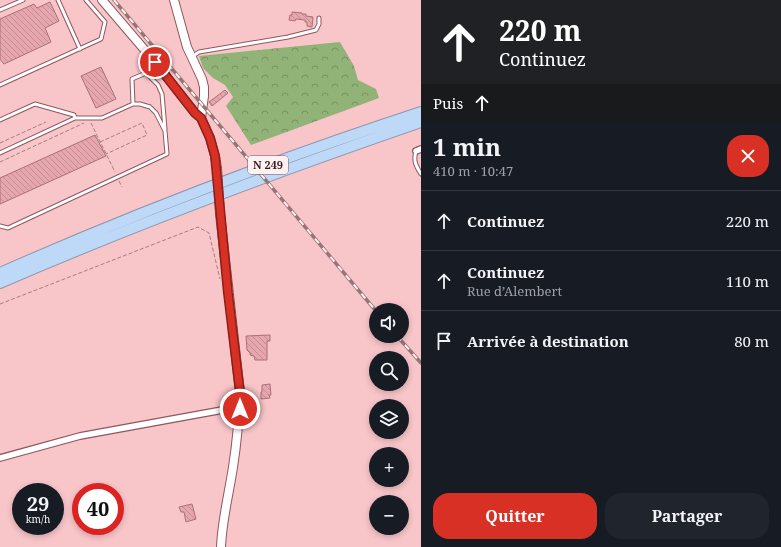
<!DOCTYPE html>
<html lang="fr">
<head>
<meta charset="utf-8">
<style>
	body { margin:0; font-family:"Noto Serif",serif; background:#20242c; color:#f1f3f6; height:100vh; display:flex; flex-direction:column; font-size:15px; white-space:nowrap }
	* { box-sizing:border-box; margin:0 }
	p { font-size:13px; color:#9ea1a6 }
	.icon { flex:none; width:22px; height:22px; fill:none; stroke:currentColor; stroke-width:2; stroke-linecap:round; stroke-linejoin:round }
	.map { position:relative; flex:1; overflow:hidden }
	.details { display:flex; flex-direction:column; background:#171b24; width:360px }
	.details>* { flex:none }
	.hud { background:#202124; color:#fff; overflow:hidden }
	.controls { position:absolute; left:369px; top:303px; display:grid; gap:8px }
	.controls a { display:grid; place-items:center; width:40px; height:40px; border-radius:50%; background:#171b24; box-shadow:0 2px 6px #0003; font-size:20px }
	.speed { position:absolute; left:12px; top:483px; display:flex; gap:8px; font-size:20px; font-weight:700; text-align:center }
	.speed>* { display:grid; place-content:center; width:52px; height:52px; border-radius:50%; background:#171b24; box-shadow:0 2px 6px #0003; line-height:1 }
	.speed small { font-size:10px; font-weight:400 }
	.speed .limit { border:6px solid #d22; background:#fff; color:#111 }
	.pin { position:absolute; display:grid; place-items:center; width:34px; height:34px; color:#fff; margin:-17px; border:2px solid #fff; border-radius:50%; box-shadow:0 1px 4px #0007 }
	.me { position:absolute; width:44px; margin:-22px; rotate:0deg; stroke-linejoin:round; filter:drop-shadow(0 0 3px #0008) }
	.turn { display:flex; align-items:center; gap:14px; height:84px; padding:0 12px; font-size:18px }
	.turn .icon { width:52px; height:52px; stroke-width:2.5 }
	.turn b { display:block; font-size:28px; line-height:34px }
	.then { display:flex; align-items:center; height:38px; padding:0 12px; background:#0003; gap:8px; font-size:15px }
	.round { display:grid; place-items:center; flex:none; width:42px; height:42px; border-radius:16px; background:#20242c }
	.head { display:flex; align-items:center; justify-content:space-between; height:68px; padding:0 12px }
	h1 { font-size:24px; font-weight:700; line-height:30px }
	.action { display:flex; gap:8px; margin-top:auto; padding:8px 12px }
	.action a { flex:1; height:46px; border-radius:16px; background:#d93025; color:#fff; font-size:16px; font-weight:700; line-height:46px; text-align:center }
	.action a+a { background:#20242c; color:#f1f3f6 }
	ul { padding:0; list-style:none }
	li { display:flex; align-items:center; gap:12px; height:60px; padding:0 12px; border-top:1px solid #363941 }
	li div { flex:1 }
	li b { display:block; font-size:15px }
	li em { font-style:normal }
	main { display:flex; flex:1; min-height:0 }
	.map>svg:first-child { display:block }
	.forest { fill:url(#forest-crowns) }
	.building { fill:url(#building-back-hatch); stroke:#aa7077 }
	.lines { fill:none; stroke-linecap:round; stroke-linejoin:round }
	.lane-casing { stroke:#8f575e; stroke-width:5 }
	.street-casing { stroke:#8f575e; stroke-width:8 }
	.secondary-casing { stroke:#8f575e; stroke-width:10 }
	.highway-casing { stroke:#8e97ac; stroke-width:12 }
	.path { stroke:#a57e81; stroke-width:1; stroke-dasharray:4 2; stroke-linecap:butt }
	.lane { stroke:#fff; stroke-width:3 }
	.street { stroke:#fff; stroke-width:5.5 }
	.secondary { stroke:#fff; stroke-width:8 }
	.highway { stroke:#bed8f7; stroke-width:10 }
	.rail-casing { stroke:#997477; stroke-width:3.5 }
	.rail { stroke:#fff1f2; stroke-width:2; stroke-dasharray:6; stroke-linecap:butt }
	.secondary-bridge-casing { stroke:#8f575e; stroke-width:10; stroke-linecap:butt }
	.secondary-bridge { stroke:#fff; stroke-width:8 }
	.route-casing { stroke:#8d1f18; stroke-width:10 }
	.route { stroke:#d93025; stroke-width:7 }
	.labels { text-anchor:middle; stroke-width:3; stroke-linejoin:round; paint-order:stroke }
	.shield { fill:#fff1f2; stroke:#715d5f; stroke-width:1 }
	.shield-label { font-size:11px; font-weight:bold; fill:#341d20 }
</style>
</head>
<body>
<main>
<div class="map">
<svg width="421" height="547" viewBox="0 0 421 547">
	<defs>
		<pattern id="forest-crowns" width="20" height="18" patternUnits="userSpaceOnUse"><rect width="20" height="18" fill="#92b378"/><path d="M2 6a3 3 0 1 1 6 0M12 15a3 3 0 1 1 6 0" fill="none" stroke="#789162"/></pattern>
		<pattern id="building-back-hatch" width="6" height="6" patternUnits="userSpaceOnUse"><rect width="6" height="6" fill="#e5a6ad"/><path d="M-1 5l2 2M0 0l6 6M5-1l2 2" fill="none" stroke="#c58e95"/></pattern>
	</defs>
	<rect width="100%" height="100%" fill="#f8c5c9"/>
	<path class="forest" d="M340,42l14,24 4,14 18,9 3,9 -128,47 -25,-39 7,-9 -8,-12 -12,-7 -10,-10 -4,-12z"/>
	<path class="building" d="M50,2l9,19 -14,7 6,14 -47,22 -1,-1 -3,-4v-40l34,-15 3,4z
		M292,12l10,1v1h4v2l7,1 -1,10 -5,-1v-4h-2v-2l-9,-1 -1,2 -6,-1 1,-5h2z
		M101,67l15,32 -20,9 -15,-32z
		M225,90l3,3 -16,13 -3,-4z
		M95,135l11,21 -106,48v-26z
		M270,335v6h-3v19h-12l-1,-4 -4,-1v-2l-3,-3 -1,-14z
		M270,384l1,11h-2l1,3 -9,1v-7h1v-7z
		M192,504l4,15 -10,3 -2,-10h-3l-2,-5z"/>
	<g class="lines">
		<g class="lane-casing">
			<path id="lane" d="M58,0l22,49
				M0,10l23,-10
				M193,56l6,-4 89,-15 28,-7 3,-6v-6
				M0,85l101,-46 4,-17 -19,-22
				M133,104l-1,-25 14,-6 12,12 4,9 3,35
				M0,120l35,-16 39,11 1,3
				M416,151c-3,10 0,15 5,23
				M0,153l75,-35h27l31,-14h7l10,3 6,6 9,18 2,23 -159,74 -8,-2"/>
		</g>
		<g class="street-casing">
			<path id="street" d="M416,151l5,-2
				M0,458l80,-22 148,-27h11"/>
		</g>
		<g class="secondary-casing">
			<path id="secondary" d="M102,0l53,62 40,51 6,5
				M174,0l13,47 15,32 2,8v9l-3,22 9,20 5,18 2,12
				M220,214l20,179c-1,24 -3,49 -7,74 -4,27 -11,53 -12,80"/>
		</g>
		<g class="highway-casing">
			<path id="highway" d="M0,273c138,-61 278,-114 421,-161
				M0,283c138,-60 279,-112 421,-161"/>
		</g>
		<path class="path" d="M91,123l24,49
			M100,142l42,-19 5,12 -41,19
			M0,143l46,-21
			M0,162l84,-39
			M119,181l3,6
			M0,304l198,-77 11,6 11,46"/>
		<use href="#lane" class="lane"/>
		<use href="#street" class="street"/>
		<use href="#secondary" class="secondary"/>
		<use href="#highway" class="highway"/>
		<g class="rail-casing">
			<path id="rail" d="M114,0l262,311
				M397,336l24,27"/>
		</g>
		<use href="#rail" class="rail"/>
		<g class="secondary-bridge-casing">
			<path id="secondary-bridge" d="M217,168l3,46"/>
		</g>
		<use href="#secondary-bridge" class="secondary-bridge"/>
	</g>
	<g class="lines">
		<g class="route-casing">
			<path id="route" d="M155,62l40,51 6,5 9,20 5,18 13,137 10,83 2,16v17"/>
		</g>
		<use href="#route" class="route"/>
	</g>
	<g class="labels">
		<rect class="shield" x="248" y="156" width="40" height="18" rx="3"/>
		<g class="shield-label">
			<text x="268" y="169">N 249</text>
		</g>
	</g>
</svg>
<div class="controls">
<a><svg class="icon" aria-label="sound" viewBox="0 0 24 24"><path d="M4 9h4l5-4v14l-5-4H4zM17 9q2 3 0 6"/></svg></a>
<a><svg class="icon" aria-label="search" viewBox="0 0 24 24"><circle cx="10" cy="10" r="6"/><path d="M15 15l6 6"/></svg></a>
<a><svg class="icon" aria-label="layers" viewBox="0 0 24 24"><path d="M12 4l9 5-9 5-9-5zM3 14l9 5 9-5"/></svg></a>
<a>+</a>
<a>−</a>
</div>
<div class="speed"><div>29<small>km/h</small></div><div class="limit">40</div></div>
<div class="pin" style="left:155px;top:62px;background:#d93025"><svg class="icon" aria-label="arrive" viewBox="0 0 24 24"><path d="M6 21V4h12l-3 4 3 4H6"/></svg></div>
<svg class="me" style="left:240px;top:409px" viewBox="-20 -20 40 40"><circle r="17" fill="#d93025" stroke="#fff" stroke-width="3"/><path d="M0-11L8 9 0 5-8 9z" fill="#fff"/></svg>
</div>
<section class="details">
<div class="hud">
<div class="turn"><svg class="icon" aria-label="ahead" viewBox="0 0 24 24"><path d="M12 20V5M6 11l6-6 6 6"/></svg><div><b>220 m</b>Continuez</div></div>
<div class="then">Puis<svg class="icon" aria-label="ahead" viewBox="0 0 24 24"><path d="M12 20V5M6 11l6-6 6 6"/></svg></div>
</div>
<div class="head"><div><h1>1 min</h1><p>410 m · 10:47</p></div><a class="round" style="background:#d93025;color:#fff"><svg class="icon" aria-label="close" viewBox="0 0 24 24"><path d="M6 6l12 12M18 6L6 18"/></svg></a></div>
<ul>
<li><svg class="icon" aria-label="ahead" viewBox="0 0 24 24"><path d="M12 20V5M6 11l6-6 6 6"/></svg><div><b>Continuez</b></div><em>220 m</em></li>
<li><svg class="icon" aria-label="ahead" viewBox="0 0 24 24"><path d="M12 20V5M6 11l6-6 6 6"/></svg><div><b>Continuez</b><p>Rue d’Alembert</p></div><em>110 m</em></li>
<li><svg class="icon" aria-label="arrive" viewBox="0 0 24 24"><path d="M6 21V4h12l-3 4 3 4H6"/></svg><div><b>Arrivée à destination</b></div><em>80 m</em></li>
</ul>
<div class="action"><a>Quitter</a><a>Partager</a></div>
</section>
</main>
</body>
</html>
